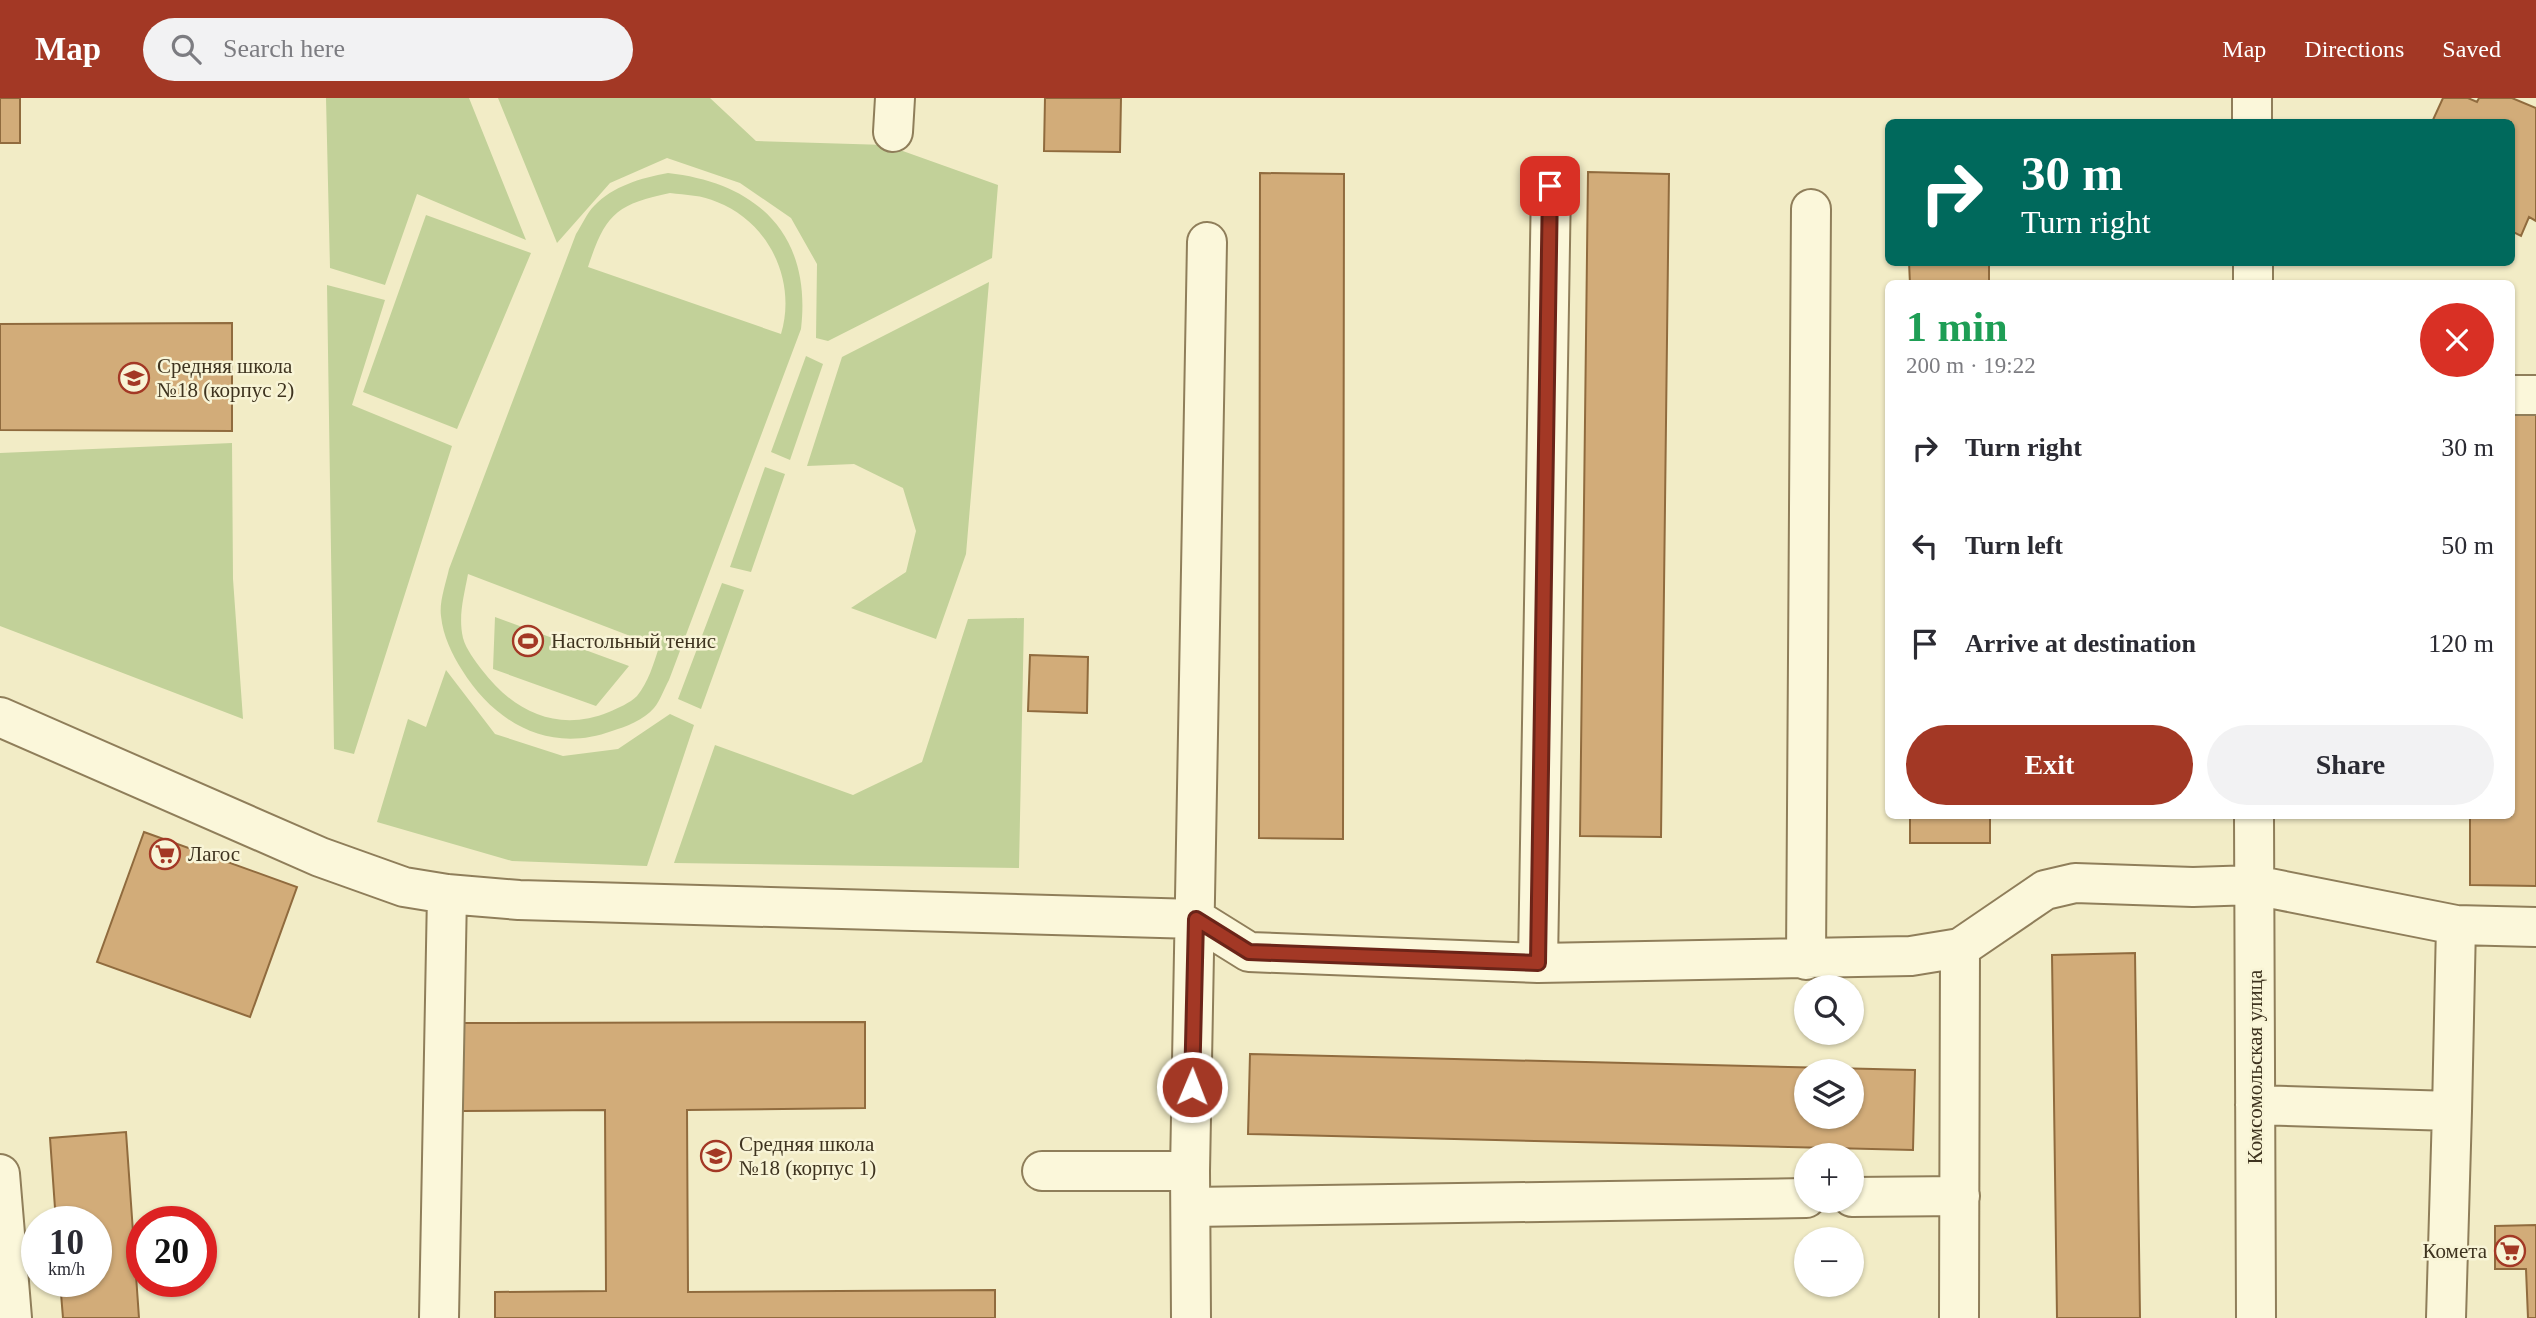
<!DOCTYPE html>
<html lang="en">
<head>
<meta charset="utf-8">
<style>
	body { margin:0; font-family:"Times New Roman",serif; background:#f2f2f3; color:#2b2b33; height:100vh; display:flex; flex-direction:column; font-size:26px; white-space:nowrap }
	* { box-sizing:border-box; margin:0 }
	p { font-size:23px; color:#7c7c81 }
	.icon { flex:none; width:38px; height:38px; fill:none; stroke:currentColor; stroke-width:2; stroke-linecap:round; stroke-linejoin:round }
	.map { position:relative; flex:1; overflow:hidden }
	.panel { position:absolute; left:1885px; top:182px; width:630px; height:539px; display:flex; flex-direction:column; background:#fff; border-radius:10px; box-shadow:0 2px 5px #0004 }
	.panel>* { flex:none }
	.guide { position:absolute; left:1885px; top:21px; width:630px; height:147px; border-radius:10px; box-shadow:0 2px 5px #0004; background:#00695c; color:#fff; overflow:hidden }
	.fabs { position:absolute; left:1794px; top:877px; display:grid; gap:14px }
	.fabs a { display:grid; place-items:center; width:70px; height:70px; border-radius:50%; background:#fff; box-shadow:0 2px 5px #0004; font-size:35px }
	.speed { position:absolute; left:21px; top:1108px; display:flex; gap:14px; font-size:35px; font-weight:700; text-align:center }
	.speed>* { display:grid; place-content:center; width:91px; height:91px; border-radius:50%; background:#fff; box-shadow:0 2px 5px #0004; line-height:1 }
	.speed small { font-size:18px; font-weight:400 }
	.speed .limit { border:10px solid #d22; background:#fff; color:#111 }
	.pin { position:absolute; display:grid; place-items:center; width:60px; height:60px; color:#fff; margin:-30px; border-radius:14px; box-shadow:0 4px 10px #0006 }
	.me { position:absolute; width:77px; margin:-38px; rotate:1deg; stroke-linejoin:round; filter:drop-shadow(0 0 5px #0008) }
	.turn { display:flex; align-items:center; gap:24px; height:147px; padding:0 21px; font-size:32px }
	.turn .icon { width:91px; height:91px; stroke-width:2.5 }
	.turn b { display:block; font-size:49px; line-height:60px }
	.round { display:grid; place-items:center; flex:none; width:74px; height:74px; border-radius:37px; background:#f2f2f3 }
	.overview { display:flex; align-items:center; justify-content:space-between; height:119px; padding:0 21px }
	h1 { font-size:42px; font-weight:600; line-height:52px; color:#1e9e55 }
	.primary-button { display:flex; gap:14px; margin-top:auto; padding:14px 21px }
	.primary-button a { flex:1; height:80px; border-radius:42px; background:#a33825; color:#fff; font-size:28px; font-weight:600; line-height:80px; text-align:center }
	.primary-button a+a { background:#f2f2f3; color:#2b2b33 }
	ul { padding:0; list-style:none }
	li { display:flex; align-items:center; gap:21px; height:98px; padding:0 21px }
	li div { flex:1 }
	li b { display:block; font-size:26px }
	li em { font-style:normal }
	header { display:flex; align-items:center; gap:42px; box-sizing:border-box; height:98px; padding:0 35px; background:#a33825; color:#fff }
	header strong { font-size:33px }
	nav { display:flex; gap:38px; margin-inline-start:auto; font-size:24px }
	.search { width:490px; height:63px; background:#f2f2f3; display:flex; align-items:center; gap:18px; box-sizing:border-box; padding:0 24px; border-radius:38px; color:#7c7c81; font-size:26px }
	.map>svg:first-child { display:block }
	.green { fill:#c2d199; fill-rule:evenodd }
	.building { fill:#d2ac79; stroke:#906b3e; stroke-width:2; fill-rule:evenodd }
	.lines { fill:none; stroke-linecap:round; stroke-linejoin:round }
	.minor-casing { stroke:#8f7e5a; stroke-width:42 }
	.minor { stroke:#fbf7da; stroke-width:38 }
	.route-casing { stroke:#6a2418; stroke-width:18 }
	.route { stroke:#a33825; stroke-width:12 }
	.labels { text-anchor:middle; stroke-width:5; stroke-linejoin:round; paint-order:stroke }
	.poi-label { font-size:21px; fill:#3e331f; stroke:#f8f4d6; text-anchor:start }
	.street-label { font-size:21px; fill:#3e331f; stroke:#f8f4d6 }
</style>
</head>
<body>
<header>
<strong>Map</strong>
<div class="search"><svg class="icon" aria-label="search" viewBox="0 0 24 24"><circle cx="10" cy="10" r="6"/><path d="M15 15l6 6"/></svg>Search here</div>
<nav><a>Map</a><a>Directions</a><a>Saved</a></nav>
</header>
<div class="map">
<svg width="2536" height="1220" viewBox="0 0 2536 1220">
	<rect width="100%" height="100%" fill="#f2ecc6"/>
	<path class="green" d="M326,0h143l57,142 -109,-46 -32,91 -55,-17z
		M498,0h212l46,43 130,4 112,40 -6,73 -164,83 -12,-3 1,-74 -26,-46 -51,-35 -73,-25 -57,25 -53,60z
		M668,75c90,10 144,62 133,156l-132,351c-5,9 -9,21 -15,28 -10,12 -29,19 -42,23 -63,23 -117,-8 -150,-61 -10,-16 -19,-34 -21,-54 -2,-14 5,-33 8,-47l127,-335c6,-9 11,-21 18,-28 19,-20 47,-28 74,-33zM670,95c16,2 32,2 47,9 52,20 80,79 64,132l-193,-67c17,-52 28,-63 82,-74zM468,476l191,73c-5,16 -11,36 -22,49 -7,7 -19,12 -28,16 -51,21 -95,0 -127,-42 -7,-9 -16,-21 -19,-32 -5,-22 1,-42 5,-64z
		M426,117l105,38 -74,176 -94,-37z
		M989,184l-23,272 -30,85 -85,-31 55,-36 10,-41 -13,-43 -49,-24 -47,2 35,-109z
		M327,187l58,15 -33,105 100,41 -98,308 -20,-5z
		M806,258l17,8 -33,96 -19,-8z
		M232,345l1,136 10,140 -243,-93v-173z
		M765,369l20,7 -34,98 -21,-5z
		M722,485l22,7 -43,119 -23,-10z
		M495,519l134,49 -33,40 -103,-37z
		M1024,520l-5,250 -345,-5 41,-118 138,50 69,-33 46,-143z
		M446,572l49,64 68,22 55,-7 52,-35 24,11 -47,141 -135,-5 -135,-39 31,-103 18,8z"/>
	<path class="building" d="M0,0h20v45h-20z
		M1045,0h76l-1,54 -76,-1z
		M2443,0h25l9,4 2,-4h33l24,10v113l-7,-4 -8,19 -10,-5v-109h-79z
		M1588,74l81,2 -8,663 -81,-1z
		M1260,75l84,1 -1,665 -84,-1z
		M1909,164h80v22h-79z
		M232,225v108l-232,-1v-106z
		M2511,317h25v471l-66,-1v-69h41z
		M1030,557l58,2 -1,56 -59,-2z
		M1910,718h80v27h-80z
		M144,734l153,55 -47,130 -153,-55z
		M2135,855l5,365h-83l-5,-363z
		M865,924v86l-178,2 1,182 307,-2v28h-500v-26l111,-1 -1,-181 -143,1 -1,-88z
		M1250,956l665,16 -2,80 -665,-16zM1806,973h46v45h-46z
		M126,1034l13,186h-76l-3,-37h36v-59h-40l-6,-84z
		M2536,1127v93h-8l-2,-49h-31v-43z"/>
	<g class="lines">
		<g class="minor-casing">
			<path id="minor" d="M2252,0v24
				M893,34l2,-34
				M2253,164v22
				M2511,297h25
				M0,619l320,140 84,30 43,7 72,6 677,19 53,33 289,11 373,-7 49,-8 85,-58 30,-7 118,4 61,-2 202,40 -4,186 -197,-6
				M2254,718l2,502
				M2456,827l80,2
				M1806,862l5,-751
				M1538,865l13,-778
				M1042,1073h148
				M0,1076l12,144
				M1852,1099l108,-1
				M1192,1109l614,-9
				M439,1220l8,-424
				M1191,1220l-1,-147 17,-929
				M1959,1220l1,-370
				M2446,1220l6,-207"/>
		</g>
		<use href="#minor" class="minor"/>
	</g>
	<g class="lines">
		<g class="route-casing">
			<path id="route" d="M1192,989l4,-168 53,33 289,11 12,-777"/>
		</g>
		<use href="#route" class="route"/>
	</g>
	<defs>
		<g id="school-ring" transform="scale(1.575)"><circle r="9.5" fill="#f8f4d6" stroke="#a33825" stroke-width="1.5"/><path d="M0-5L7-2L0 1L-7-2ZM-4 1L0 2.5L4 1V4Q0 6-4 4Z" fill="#a33825"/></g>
		<g id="stadium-ring" transform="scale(1.575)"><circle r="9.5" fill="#f8f4d6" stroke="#a33825" stroke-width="1.5"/><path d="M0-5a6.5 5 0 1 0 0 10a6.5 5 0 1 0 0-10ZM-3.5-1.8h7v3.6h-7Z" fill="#a33825"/></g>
		<g id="supermarket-ring" transform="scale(1.575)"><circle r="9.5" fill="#f8f4d6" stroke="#a33825" stroke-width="1.5"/><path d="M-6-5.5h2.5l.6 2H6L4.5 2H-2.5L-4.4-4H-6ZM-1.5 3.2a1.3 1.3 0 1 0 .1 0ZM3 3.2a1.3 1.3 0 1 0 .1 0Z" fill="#a33825"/></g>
	</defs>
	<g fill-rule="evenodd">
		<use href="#school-ring" x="134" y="280"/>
		<use href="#stadium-ring" x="528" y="543"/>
		<use href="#supermarket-ring" x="165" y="756"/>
		<use href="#school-ring" x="716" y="1058"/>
		<use href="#supermarket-ring" x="2510" y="1153"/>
	</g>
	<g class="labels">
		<g class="poi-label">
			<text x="157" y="275">Средняя школа<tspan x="157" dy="24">№18 (корпус 2)</tspan></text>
			<text x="551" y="550">Настольный тенис</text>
			<text x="188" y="763">Лагос</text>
			<text x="739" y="1053">Средняя школа<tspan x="739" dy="24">№18 (корпус 1)</tspan></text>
			<text x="2487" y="1160" text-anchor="end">Комета</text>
		</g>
		<g class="street-label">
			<text transform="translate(2255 969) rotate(-90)" y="7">Комсомольская улица</text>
		</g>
	</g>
</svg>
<div class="fabs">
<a><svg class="icon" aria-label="search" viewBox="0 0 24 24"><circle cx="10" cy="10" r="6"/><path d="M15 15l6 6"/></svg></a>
<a><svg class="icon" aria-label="layers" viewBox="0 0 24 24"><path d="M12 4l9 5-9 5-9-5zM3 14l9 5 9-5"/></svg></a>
<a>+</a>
<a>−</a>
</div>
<div class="speed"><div>10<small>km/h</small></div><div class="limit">20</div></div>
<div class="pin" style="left:1550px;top:88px;background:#d93025"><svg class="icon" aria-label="arrive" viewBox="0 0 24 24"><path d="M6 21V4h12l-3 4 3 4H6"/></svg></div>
<svg class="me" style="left:1192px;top:989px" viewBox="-20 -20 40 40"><circle r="17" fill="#a33825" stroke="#fff" stroke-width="3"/><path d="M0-11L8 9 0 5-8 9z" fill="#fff"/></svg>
<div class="guide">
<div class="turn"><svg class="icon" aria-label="right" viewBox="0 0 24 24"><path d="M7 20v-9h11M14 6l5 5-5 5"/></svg><div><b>30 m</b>Turn right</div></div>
</div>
<section class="panel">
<div class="overview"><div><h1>1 min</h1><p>200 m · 19:22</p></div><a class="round" style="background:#d93025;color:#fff"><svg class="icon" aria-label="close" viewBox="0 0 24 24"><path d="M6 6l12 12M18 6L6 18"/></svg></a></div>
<ul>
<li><svg class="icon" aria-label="right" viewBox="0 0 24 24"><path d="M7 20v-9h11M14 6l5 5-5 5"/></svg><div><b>Turn right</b></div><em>30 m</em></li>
<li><svg class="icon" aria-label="left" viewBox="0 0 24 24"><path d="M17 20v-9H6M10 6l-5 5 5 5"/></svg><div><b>Turn left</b></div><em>50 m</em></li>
<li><svg class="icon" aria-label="arrive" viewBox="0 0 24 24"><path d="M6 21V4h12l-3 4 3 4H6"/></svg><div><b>Arrive at destination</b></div><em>120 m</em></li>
</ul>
<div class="primary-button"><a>Exit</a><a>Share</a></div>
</section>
</div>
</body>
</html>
